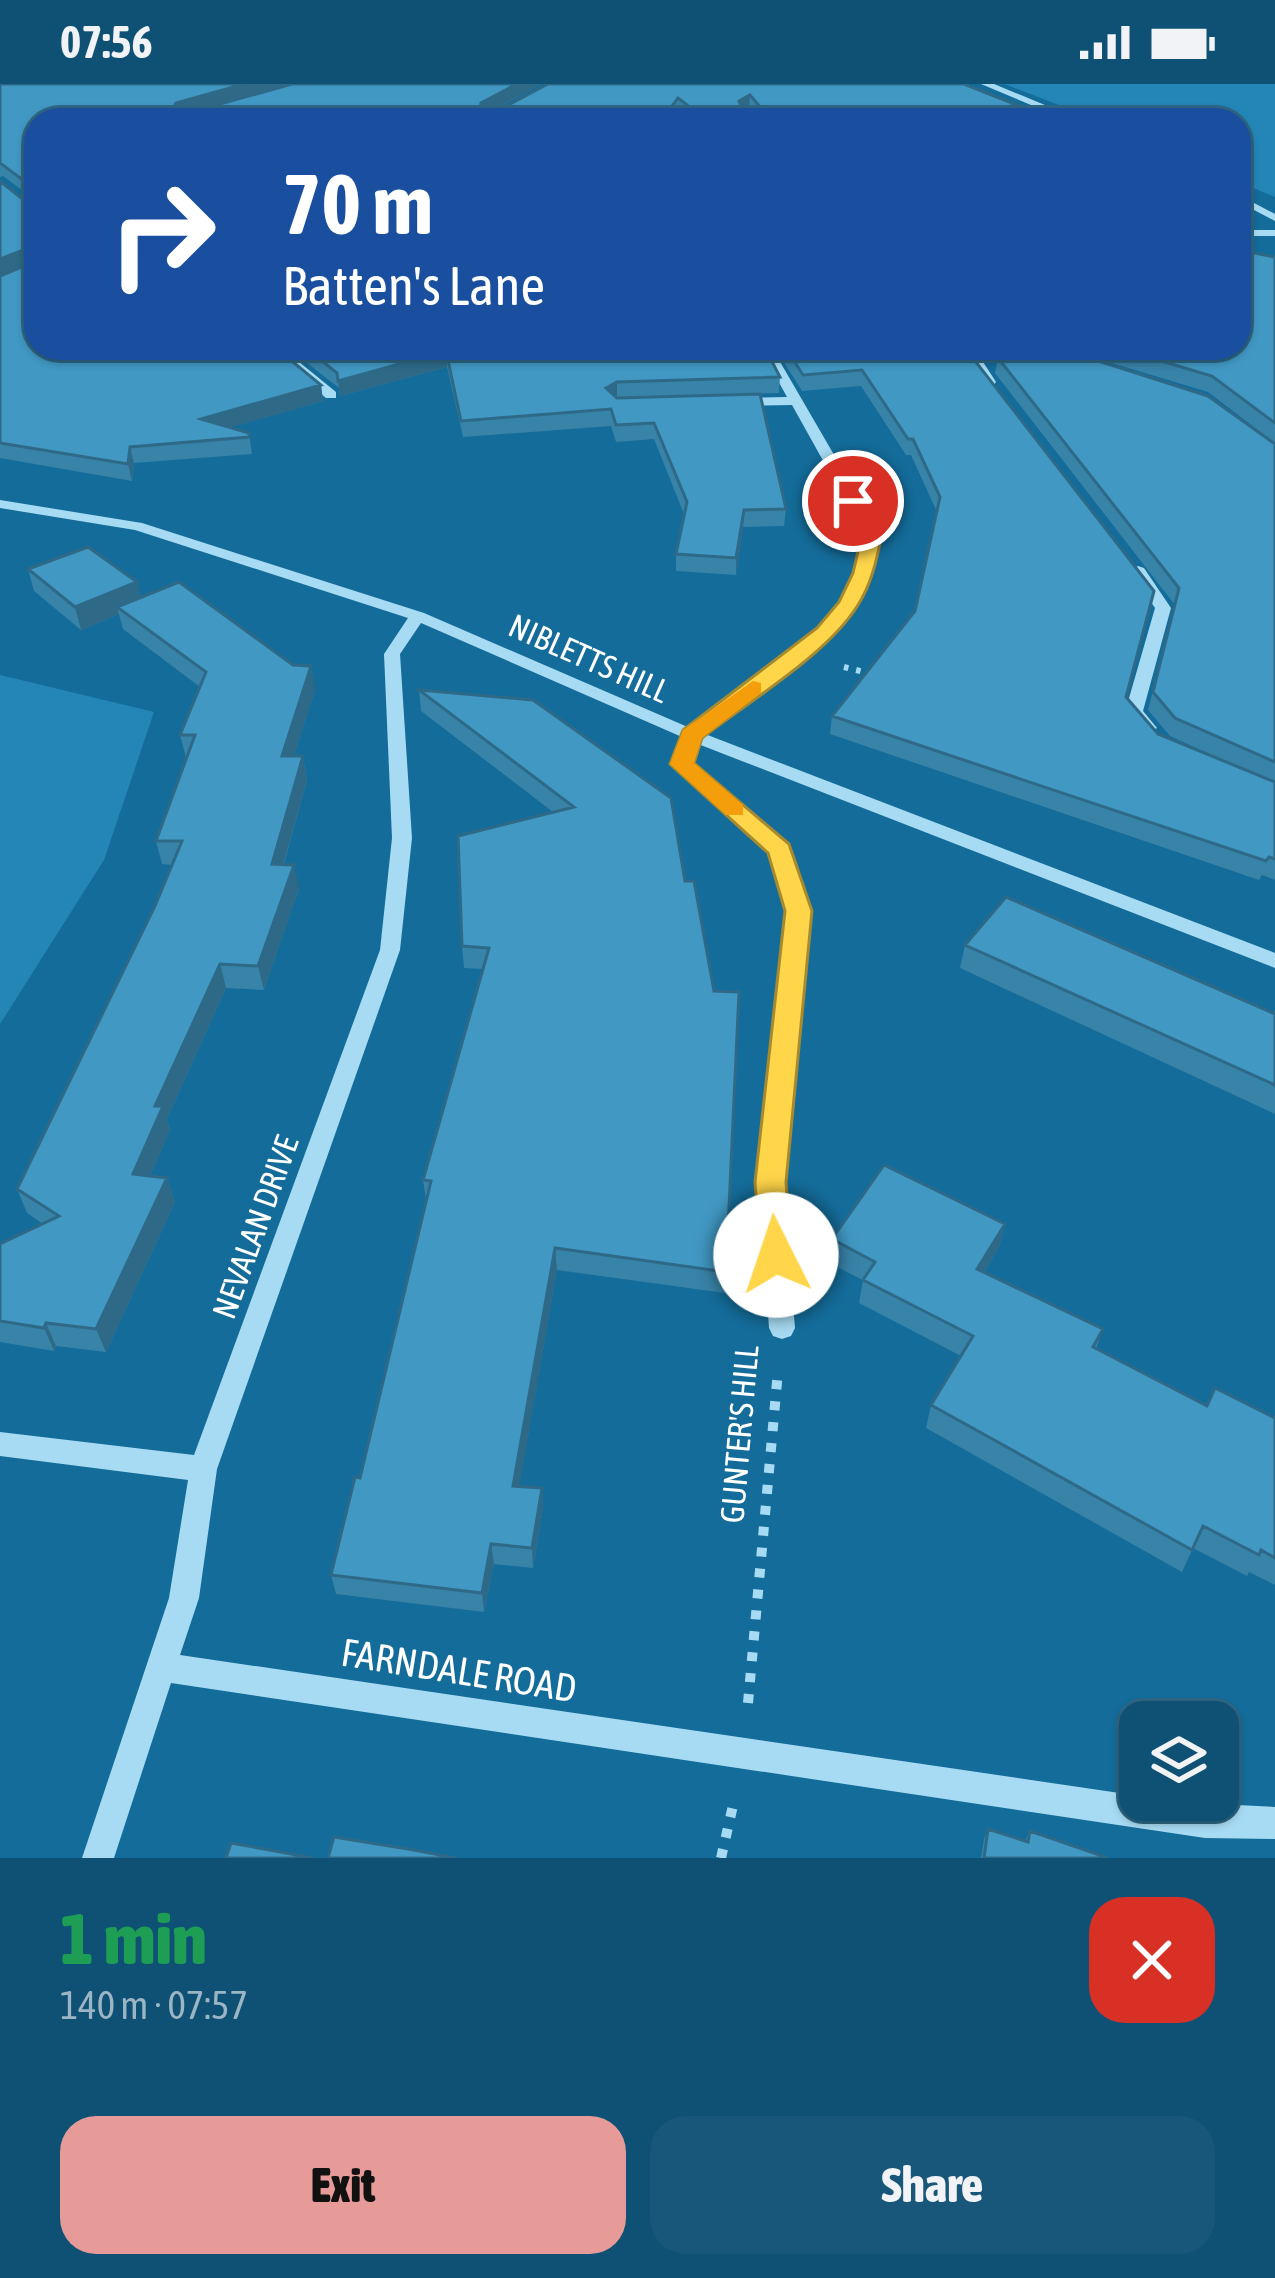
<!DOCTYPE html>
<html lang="en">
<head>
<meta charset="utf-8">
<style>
	body { margin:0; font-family:"Asap Condensed",sans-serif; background:#185779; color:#f1f3f6; height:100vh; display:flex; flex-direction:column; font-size:45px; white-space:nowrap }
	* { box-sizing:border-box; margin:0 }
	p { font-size:39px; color:#9bb5c5 }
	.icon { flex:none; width:66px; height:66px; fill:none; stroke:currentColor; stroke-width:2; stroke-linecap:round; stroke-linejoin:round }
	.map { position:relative; height:1774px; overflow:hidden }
	.panel { display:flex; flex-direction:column; background:#0f5174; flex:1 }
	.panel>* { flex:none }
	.hud { position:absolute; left:24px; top:24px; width:1227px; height:252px; border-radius:36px; box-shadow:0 3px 9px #0004,0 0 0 3px #2f6886; background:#1a4fa0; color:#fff; overflow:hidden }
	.fabs { position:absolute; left:1119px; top:1617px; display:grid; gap:24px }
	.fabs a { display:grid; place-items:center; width:120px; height:120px; border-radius:24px; background:#0f5174; box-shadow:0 3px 9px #0004,0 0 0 3px #2f6886; font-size:60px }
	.pin { position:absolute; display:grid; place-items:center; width:102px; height:102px; color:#fff; margin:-51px; border:6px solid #fff; border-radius:50%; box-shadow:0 3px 12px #0007 }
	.me { position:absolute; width:132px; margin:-66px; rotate:356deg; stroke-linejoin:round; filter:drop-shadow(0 0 9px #0008) }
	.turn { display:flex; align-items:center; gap:42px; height:252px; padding:0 60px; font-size:54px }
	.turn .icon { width:156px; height:156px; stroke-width:2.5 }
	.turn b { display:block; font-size:84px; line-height:102px }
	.round { display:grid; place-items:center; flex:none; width:126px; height:126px; border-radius:36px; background:#185779 }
	.overview { display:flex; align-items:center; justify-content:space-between; height:204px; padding:0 60px }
	h1 { font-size:72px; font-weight:800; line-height:90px; color:#1e9e55 }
	.action { display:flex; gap:24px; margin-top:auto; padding:24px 60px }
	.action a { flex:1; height:138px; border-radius:36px; background:#e69b98; color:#111; font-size:48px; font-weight:800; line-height:138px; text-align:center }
	.action a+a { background:#185779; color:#f1f3f6 }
	.status { display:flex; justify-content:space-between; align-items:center; height:84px; padding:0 60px; background:#0f5174; direction:ltr }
	.status svg { height:33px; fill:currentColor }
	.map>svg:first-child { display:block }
	.green { fill:#2386b7 }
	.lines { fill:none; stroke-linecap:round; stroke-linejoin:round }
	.path-far2 { stroke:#a7dbf3; stroke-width:3; stroke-dasharray:3 4.5; stroke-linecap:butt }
	.path-far1 { stroke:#a7dbf3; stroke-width:6; stroke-dasharray:4.5 8; stroke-linecap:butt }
	.path { stroke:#a7dbf3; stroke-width:10; stroke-dasharray:9 12; stroke-linecap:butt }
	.minor { fill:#a7dbf3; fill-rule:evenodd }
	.wall { fill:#3883a8 }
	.shaded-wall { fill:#2e6a88 }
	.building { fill:#4198c3; stroke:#2e6a88; stroke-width:3; fill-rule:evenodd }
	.route { fill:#ffd54a; stroke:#a68a30; stroke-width:3 }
	.slow { fill:#f59e0b }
	.labels { text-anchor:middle; stroke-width:12; stroke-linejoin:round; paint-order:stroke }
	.street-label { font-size:33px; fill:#fff; stroke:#146c9a }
	.near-street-label { font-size:39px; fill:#fff; stroke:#146c9a }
</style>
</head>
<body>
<div class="status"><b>07:56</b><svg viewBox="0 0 49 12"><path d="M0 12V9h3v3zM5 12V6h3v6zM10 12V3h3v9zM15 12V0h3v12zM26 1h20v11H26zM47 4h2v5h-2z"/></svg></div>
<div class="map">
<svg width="1275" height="1774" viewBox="0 0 1275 1774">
	<rect width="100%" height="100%" fill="#146c9a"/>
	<path class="green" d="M1004,0h271v113l-36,-15v-62h-141z
		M0,591l154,37 -50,148 -104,164z"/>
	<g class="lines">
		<path class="path-far2" d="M1113,28l21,8"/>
		<path class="path-far1" d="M844,583l32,8"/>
		<path class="path" d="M748,1619l30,-332
			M721,1774l13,-57"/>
		<path class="minor" d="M981,0h13l87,36h-14z
			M1239,111l36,19v7l-36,-19z
			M1239,146h36v6h-36z
			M280,264h12l1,9 43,35v6h-10l-44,-37z
			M760,264h12l108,186c-6,25 -11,49 -25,71 -28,43 -108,95 -150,129l570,219v15l-577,-224 -6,19 95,82 22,66 -26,271 12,146 -4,8 -9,3 -9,-3 -4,-8 -10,-146 30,-271 -18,-59 -95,-84 -3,-4 9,-27 -261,-114 -21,31 12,184 -12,112 -183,519 -18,129 -19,57 960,141v4l135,7v32l-70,-1 -1034,-155 -57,175h-32l87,-260 19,-118 -188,-24v-24l194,23 186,-505 12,-112 -8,-184 24,-36 -273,-88 -135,-22v-8l142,23 282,90 266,115c40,-31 130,-90 153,-131 11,-20 16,-41 21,-63l-72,-129 -56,1 -7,-4 7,-4 51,-1z
			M962,264h12l22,34 -2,3h-10z
			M1138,482l6,2 27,40 -28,103 14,17 -9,5 -6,-1 -17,-20 30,-104 -25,-37z"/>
	</g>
	<path class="wall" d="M0,0h541l-49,27h5l51,-27h416l-928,264 285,37 2,16 -92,26 18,6 3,21 -118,9 -2,18 -132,-23v-182l34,-14 -34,13v-94l30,24h6v-4l-33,-25 -3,1z
		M1275,173v186l-67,-51 -146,-44h177z
		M296,264h469l15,29 -1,16 -163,5 170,111 -2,17 -41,1 -7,48 -60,-4v-17l8,-40 -30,-75 -38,3 -5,-16 -148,11 -16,-70 -107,29 -1,-8 -42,-33z
		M775,264h193l158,349 32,37 82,34 -70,-32 -22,-26 27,-105 -180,-232 3,-15 277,86v436l-13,-5 -3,5 -429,-146 2,-18 83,-105 22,-99 -26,-57h-5l-45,-69 -59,5z
		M28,485l109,13 3,15 175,92 -21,67h9l4,24 -23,84 15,24 -35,102 -38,-2 -59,131 3,11 -20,46 17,2 8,24 -69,150 -50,-6 -2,5 -54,-9v-98l43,-20 -16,-11 -10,-24 138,-283 17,-41 -10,-1 -6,-23 30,-83 -6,-23 20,-48 -77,-58 -4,-15 -38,16 -47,-39z
		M419,606l266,191 29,110 25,1 -14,301 -168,-23 -38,217 23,1 1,20 -10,60 -39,-4 -10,48 -148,-18 -5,-19 29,-97 66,-278 -3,-20 60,-211 -19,-1 -2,-22 91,-134 -132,-101z
		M965,861l310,69v100l-315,-146z
		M1005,1140l-6,23 -15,25 119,57 -7,20 111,57 68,12v167l-26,-13 -2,4 -54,-28 -11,24 -256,-144 5,-23 30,-49 -102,-53 4,-23 -34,-17 3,-24z
		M988,1745l37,12 5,-10 78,27h-127l3,-19z"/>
	<path class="shaded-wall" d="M244,0h46l-111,32 -6,-8 3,-5z
		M517,0h24l-59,32 -2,-6 1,-7z
		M750,11l-1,13 -10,6v-13z
		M31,163l3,15 -34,13v-16z
		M986,264h73l-75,10z
		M446,267l1,16 -107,29 -2,-15z
		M617,298v16l-11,-10z
		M321,301l2,16 -119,34 -3,-16z
		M130,363l4,16 -2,18 -4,-17z
		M744,426l-1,17 -7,48v-17z
		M137,498l5,23 -25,2 2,7 -38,16 -6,-23z
		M311,582l4,23 -28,90 -5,-23z
		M303,672l4,24 -30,107 -5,-23z
		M294,781l5,23 -35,102 -6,-24z
		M220,880l6,24 -59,131 3,11 -29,68 -8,-24 22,-68z
		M167,1094l8,24 -69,150 -10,-23z
		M1005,1140l-6,23 -27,45 5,-23z
		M555,1164l2,22 -41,237 -3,-21z
		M46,1239l10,23 -2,5 -10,-23z
		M542,1404l1,20 -10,60 -1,-20z
		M491,1460l3,20 -10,48 -2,-19z"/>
	<path class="building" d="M0,0h244l-68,19 -3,5 22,3 97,-27h225l-36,19 -1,7 17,1 51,-27h416l53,21 -6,1 30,14h-1005v131l-5,-4 -31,12v-78l30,24h6l-1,-16 -35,-26zM750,11l11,13 -18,1 -4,-8zM678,14l9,7 -4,7 -14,-2z
		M1239,166l36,7v166l-63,-47 -94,-28h121z
		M36,171v93h240l45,37 -120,34 48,14v4l-119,10 -2,17 -128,-21v-167l34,-14z
		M306,264h459l15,29 -163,5 -11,6 11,10 143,-4 26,115 -42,1 -8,48 -60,-4 11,-52 -33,-79 -38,2 -5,-16 -150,12 -15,-70 -108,30 -1,-8z
		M786,264h182l4,9 182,234 -28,106 32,37 117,48v77l-6,-2 -3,4 -434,-145 83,-105 25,-114 -27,-58h-5l-46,-69 -59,5z
		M1061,265l147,47 67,48v318l-100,-44 -22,-26 26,-104 -181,-230z
		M88,463l49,35 -62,25 -47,-38z
		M179,498l114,83 18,1 -29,90h21l-31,108 22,1 -36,101 -38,-2 -65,142h8l-30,68 34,4 -71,151 -50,-6 -2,5 -44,-7v-77l59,-28 -42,-27 138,-283 27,-65h-26l39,-106h-15l26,-63 -89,-65z
		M419,606l114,10 138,98 14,83h9l20,110 25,1 -13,280 -171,-24 -42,238 29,2 -10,60 -41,-4 -9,49 -151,-18 24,-98 5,1 71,-297 -8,-1 66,-232 -27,-2 -4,-110 116,-29z
		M1006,813l269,117v71l-310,-140z
		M884,1081l121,59 -28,45 126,60 -10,18 114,59 8,-18 60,30v140l-14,-8 -2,5 -56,-29 -11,24 -261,-145 42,-69 -110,-56 12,-18 -43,-23z
		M988,1745l40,13 2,-11 78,27h-124z
		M334,1753l74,12 48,9h-128z
		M231,1759l82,15h-87z"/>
	<path class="route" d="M846,413h14l22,37c-5,24 -10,49 -24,71 -31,50 -109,96 -156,133l-8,25 95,81 23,67 -26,271 6,73 -5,9 -11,4 -11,-4 -5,-9 -5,-73 30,-271 -17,-58 -98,-89 13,-34 134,-102 22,-26 14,-29 9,-39 -19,-33z"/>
	<path class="slow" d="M753,597l8,2v10l-59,45 -8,25 49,42v10h-17l-56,-51 13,-34z"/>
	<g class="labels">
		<g class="street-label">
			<text transform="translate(589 574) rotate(24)" y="12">NIBLETTS HILL</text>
			<text transform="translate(255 1143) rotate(-70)" y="12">NEVALAN DRIVE</text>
			<text transform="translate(739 1350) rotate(-85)" y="12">GUNTER'S HILL</text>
		</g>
		<g class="near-street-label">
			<text transform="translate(459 1586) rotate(9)" y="14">FARNDALE ROAD</text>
		</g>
	</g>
</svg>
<div class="fabs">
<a><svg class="icon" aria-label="layers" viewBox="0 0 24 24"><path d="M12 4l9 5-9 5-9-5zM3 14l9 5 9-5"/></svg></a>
</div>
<div class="pin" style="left:853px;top:417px;background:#d93025"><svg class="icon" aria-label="arrive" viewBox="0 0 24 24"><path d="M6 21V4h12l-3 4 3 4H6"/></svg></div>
<svg class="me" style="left:776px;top:1171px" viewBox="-20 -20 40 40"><circle r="19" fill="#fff"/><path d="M0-13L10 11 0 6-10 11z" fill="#ffd54a"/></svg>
<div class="hud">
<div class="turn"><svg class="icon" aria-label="right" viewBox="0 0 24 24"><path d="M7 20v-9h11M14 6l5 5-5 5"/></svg><div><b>70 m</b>Batten's Lane</div></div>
</div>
</div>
<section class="panel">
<div class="overview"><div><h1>1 min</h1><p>140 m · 07:57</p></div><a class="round" style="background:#d93025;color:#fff"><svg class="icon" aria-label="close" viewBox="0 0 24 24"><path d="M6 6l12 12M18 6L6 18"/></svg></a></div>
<div class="action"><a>Exit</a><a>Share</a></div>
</section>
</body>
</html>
